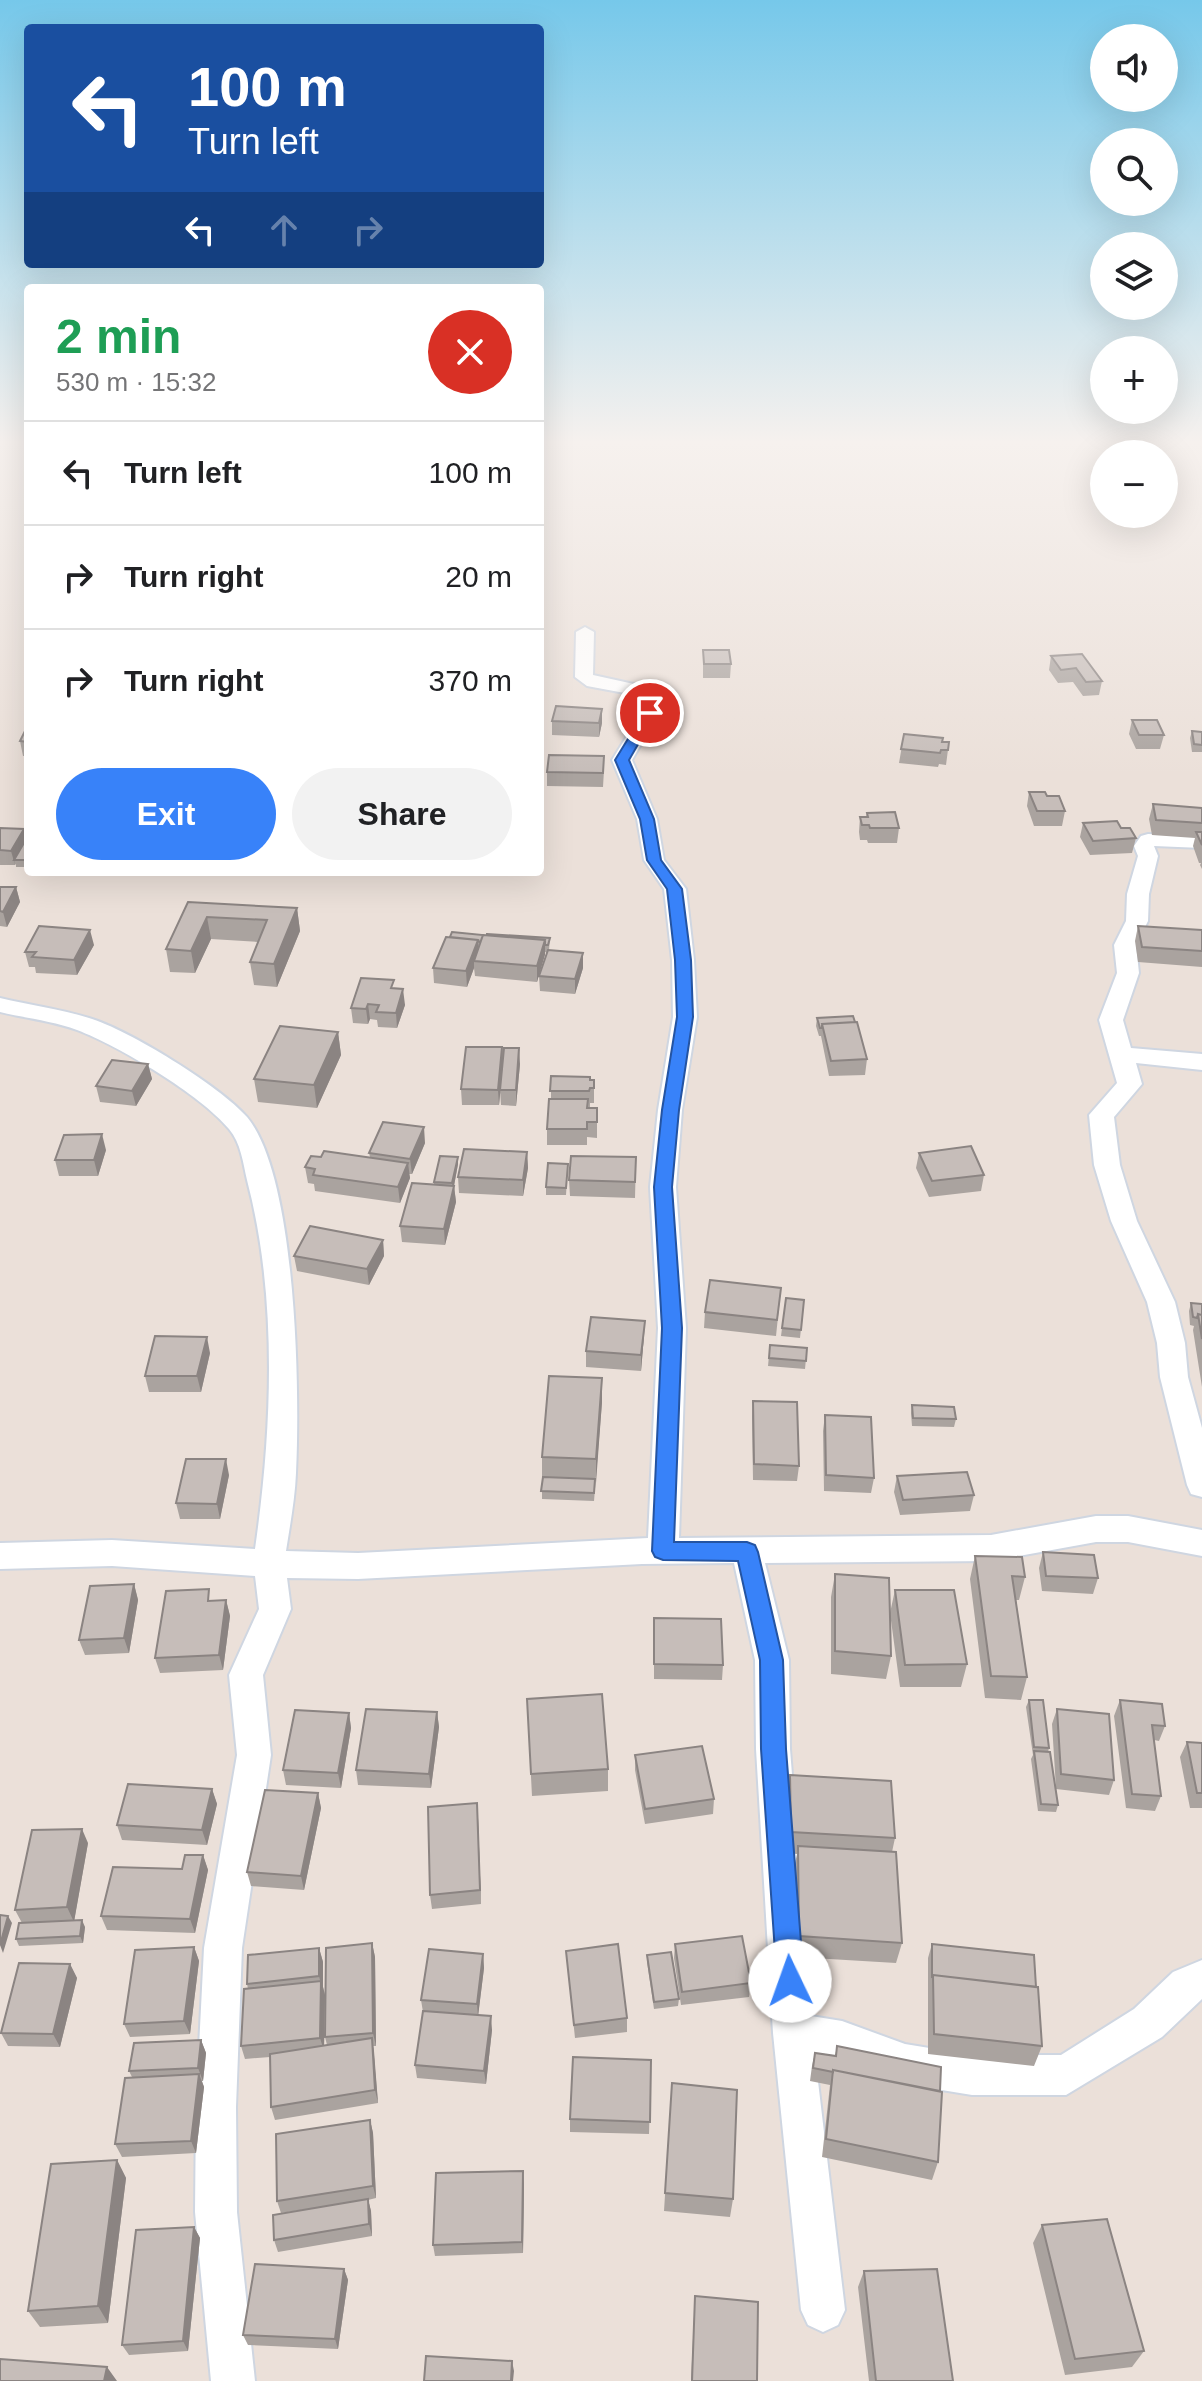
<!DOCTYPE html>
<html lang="en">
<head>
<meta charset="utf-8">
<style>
	body { margin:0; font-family:Arial,sans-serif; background:#f2f2f2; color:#202124; height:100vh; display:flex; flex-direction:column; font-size:30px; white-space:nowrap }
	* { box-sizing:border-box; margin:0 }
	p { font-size:26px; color:#757577 }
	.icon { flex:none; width:44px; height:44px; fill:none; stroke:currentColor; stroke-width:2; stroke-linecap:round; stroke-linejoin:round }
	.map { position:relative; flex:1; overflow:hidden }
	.drawer { position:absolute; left:24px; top:284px; width:520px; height:592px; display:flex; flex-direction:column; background:#fff; border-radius:8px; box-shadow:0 8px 32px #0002 }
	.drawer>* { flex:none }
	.banner { position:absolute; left:24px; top:24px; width:520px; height:244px; border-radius:8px; box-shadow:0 8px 32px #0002; background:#1a4fa0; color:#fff; overflow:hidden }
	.fabs { position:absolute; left:1090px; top:24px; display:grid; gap:16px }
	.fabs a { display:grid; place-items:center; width:88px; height:88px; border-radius:50%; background:#fff; box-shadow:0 8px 32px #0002; font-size:40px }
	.pin { position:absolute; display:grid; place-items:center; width:68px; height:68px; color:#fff; margin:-34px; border:4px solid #fff; border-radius:50%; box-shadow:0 2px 8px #0007 }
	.me { position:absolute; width:88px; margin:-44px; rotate:357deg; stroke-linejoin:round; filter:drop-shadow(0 0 6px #0008) }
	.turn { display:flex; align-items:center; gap:28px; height:168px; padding:0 32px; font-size:36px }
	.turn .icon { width:104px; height:104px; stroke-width:2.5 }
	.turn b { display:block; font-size:56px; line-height:68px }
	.lanes { display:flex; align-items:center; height:76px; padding:0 32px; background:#0003; justify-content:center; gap:40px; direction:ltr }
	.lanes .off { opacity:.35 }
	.round { display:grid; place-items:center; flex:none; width:84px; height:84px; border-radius:42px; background:#f2f2f2 }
	.summary { display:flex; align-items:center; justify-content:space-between; height:136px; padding:0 32px }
	h1 { font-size:48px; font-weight:700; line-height:60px; color:#1e9e55 }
	.action { display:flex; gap:16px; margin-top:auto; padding:16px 32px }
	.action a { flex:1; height:92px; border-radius:48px; background:#3882f9; color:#fff; font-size:32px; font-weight:700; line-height:92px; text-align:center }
	.action a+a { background:#f2f2f2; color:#202124 }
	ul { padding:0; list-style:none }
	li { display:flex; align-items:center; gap:24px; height:104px; padding:0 32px; border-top:2px solid #e0e0e0 }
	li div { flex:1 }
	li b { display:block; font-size:30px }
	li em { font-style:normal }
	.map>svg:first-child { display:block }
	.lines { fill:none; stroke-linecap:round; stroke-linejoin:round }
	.minor-casing { stroke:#cfd6e1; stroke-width:4 }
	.minor { fill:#fff; fill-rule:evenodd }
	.wall { fill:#aaa39f }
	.shaded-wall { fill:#8b8482 }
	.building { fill:#c6bdb9; stroke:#8b8482; stroke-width:2 }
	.route { fill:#3882f9; stroke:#2454a2; stroke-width:2 }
</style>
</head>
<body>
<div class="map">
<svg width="1202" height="2381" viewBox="0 0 1202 2381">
	<rect width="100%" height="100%" fill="#ebe0d9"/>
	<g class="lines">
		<g class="minor-casing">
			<path id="minor" d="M585,627l9,5 -1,43 50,11 16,27 -27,47 25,59 7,41 22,29 8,71 3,57 -15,93 -6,77 10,141 -7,210 312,-3 105,-19h32l74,14v26l-74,-14h-32l-105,19 -226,2 24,97 1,89 21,267 31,5 63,23 67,11h89l73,-46 39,-37 29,-12v39l-40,38 -96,58h-94l-67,-11 -63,-23 -27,-5 30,254 -7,15 -15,7 -15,-7 -7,-15 -28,-277 -17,-284 -1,-89 -21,-97 -92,1 -284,15 -71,-1 4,31 -28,66 8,80 -29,193 -6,159 1,105 18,169h-44l-16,-169 1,-105 8,-159 33,-193 -8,-80 30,-66 -4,-33 -143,-10 -112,3v-26l112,-3 143,9c17,-119 23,-251 -8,-369 -4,-17 -6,-37 -18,-51 -28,-34 -110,-83 -152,-99 -24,-9 -52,-12 -77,-18v-14c29,7 60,11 89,20 40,12 131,68 158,99 50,60 53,276 49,356 -1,26 -6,52 -10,78l72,2 290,-15 10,-210 -8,-141 8,-77 15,-93 -1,-57 -8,-71 -20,-29 -7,-41 -25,-59 29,-47 -11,-19 -43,-8 -12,-9 1,-45z
				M1148,834l54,2v12l-48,-2 4,10 -9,38 -1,27 -12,24 3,28 -16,47 8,28 71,6v16l-66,-7 6,21 -28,33 6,48 17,56 38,81 10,41 3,34 14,51v69l-11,-3 -4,-9 -27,-108 -3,-34 -10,-41 -36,-81 -17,-56 -5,-50 28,-32 -18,-63 18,-47 -3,-28 12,-24 1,-27 11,-38 -4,-10 7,-10z"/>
		</g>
		<use href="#minor" class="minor"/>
	</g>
	<path class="wall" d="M703,650l28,14 -1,14h-27z
		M1051,656l51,25 -3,14 -16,1 -10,-14 -15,1 -9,-13z
		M1132,720l32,15 -4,14h-24l-7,-15z
		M552,721l50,2 -3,14 -47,-2z
		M28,727v29h-5l-3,-15z
		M1192,731l10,1v20h-10l-2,-14z
		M904,734l45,8 -3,23 -7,-1 -1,3 -39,-4z
		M604,770l-1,17 -56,-1v-14z
		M1029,792l18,4 18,15 -3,15h-28l-7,-20z
		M1153,804l49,4v61l-2,-4 1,-2h-2l-6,-17 2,-8 -43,-3 -3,-16z
		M867,813l32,15 -2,15h-29l-1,-3h-7l-1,-8 1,-15h6z
		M1083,823l53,15 -4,15 -42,2 -10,-18z
		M0,828l26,11 2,-3v29l-1,2h-11v-3l-1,1h-15z
		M0,887h16l4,15 -13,25 -7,-1z
		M188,902l109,6 3,23 -23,56 -23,-2 -4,-23 8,-20 -47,-3 -16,34 -25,-1 -4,-23z
		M1138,926l64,4v37l-64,-5 -3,-21z
		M487,935l63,3 -1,12 34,18 -8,26 -35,-3 -1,-15 8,-23 -2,-1 -8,30 -62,-6 -1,-8 -7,19 -33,-4 -1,-15z
		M94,945l-17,30 -41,-2 -1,-6h-6l-4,-15z
		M395,989l10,16 -8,23 -19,-1 -1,-7 -7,-1 -2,5 -15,-1 -2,-15z
		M817,1018l50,41 -2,16 -36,1 -8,-40h-2l-3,-10z
		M338,1032l3,23 -24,53 -59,-6 -4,-23z
		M502,1047l1,16 -4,42h-37l-1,-16z
		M148,1064l4,15 -16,27 -36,-4 -4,-16z
		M520,1064l-4,42 -15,-1 -1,-15z
		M551,1076l43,4v23h-4v4l-2,1h9v30l-10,-1v8h-40v-16l4,-30z
		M425,1143l-13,31h-3l1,4 -10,25 -85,-12 -1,-7 -6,-1 -3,-16 16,-10h49l-1,-4z
		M106,1150l-8,26h-39l-4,-16z
		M527,1152l1,16 -5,28 -64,-3 -1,-16z
		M919,1153l65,22 -3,16 -52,6 -13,-29z
		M458,1157v7l-4,22 2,16 -11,43 -43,-3 -2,-16 34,-41v-3z
		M636,1157l-1,41 -65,-2 -1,-16z
		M568,1164l-2,31h-20v-8z
		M383,1240l1,16 -15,29 -72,-14 -3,-15z
		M781,1288l-5,48 -72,-8 1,-16z
		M786,1298l18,2 -4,38 -19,-2z
		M1191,1303l11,1v83l-9,-57 1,-4 -4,-1 -1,-14z
		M644,1336l-3,35 -55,-4v-16z
		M770,1345l37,3 -2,21 -37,-3z
		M210,1353l-9,39h-52l-4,-16z
		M753,1401l46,65 -2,15 -44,-1 -1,-64z
		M602,1402l-8,99 -52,-2v-42z
		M912,1405l44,14 -2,8 -42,-1 -1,-13z
		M825,1415l49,63 -3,15 -47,-2 -1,-60z
		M229,1475l-9,44h-40l-4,-16z
		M897,1476l77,19 -4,16 -70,4 -6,-23z
		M1043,1552l55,26 -5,16 -51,-3 -3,-23z
		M975,1556l50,21 -6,23h-3l11,77 -6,23 -36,-2 -15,-119z
		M835,1574l56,82 -5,23 -55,-5v-77z
		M134,1584l4,16 -9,53 -44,2 -6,-15z
		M895,1590l72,74 -6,23h-61l-10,-74z
		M226,1600l4,16 -7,54 -63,3 -5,-15 57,-57z
		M654,1618l69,47 -1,15 -68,-1z
		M527,1699l81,70v22l-76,5z
		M1029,1700l20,48 -1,4 8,36 -4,-64 5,-15 57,71 -5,15 -53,-6 2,16 -2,7 -18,-1 -7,-52 2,-4 -7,-48z
		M1120,1700l45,26 -6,15 -5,-1 7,56 -6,15 -29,-3 -12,-92z
		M437,1712l2,15 -8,61 -73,-3 -2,-15z
		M349,1713l2,15 -10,60 -55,-3 -3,-15z
		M1187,1742l15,1v65h-12l-10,-51z
		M635,1755l79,44 -1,15 -68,10 -10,-54z
		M790,1775l105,63 -3,14 10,91 -6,20 -100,-6 -2,-89 3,-14 -9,-1 -1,-56z
		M212,1789l5,15 -10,41 -85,-5 -5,-15z
		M318,1793l3,15 -17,82 -53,-4 -4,-14z
		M478,1818l3,86 -49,5 -2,-14z
		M88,1843l-14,78 11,6 -2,16 -64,3 -3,-7 6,-16 -7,-13z
		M203,1855l5,15 -13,63 -88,-3 -6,-14 81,-47z
		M372,1943l3,14 1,89h-3l5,57 -103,17 -4,-13 -1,-50 -25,2 -4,-13 7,-57 -1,-5 72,-36 4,14v25l2,8 -1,51 3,-1 -2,-8z
		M675,1944l76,39 -2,14 -68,8 -7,-47z
		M932,1944l104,43 6,59 -8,20 -106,-12v-96z
		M194,1947l5,14 -9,73 -60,3 -6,-13z
		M566,1951l61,67v14l-52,6z
		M483,1954l1,14 -6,47 14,15 -6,54 -69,-6 -2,-13 8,-53 -2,-12z
		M647,1955l32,44 -1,7 -24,3 -7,-47z
		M70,1964l7,14 -17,69 -52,-1 -7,-13z
		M201,2040l5,13 -3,28h-1l2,6 -8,66 -74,4 -7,-13 17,-67 -3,-6z
		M837,2046l101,116 -6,18 -110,-23 8,-72 -20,-4 2,-15 3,-13 20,3z
		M651,2060l-2,74 -79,-2v-13z
		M672,2083l61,116 -3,18 -66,-6z
		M370,2120l3,13 3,65 -8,2 3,11 1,25 -94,16 -4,-12 53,-34 -46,7 -4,-12z
		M117,2160l9,18 -18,145 -68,4 -12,-16z
		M524,2183l-1,70 -88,3 -2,-11z
		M1042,2225l102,126 -12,16 -67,8 -32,-132z
		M194,2227l6,11 -12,113 -59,4 -7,-10z
		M344,2269l4,11 -10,69 -90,-4 -5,-10z
		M864,2271l89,110h-84l-11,-94z
		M695,2296l62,85h-66z"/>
	<path class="shaded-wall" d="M602,709v14l-3,14v-14z
		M24,829l3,15 -13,16 1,5 -4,-14z
		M16,887l4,15 -13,25 -4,-15z
		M297,908l3,23 -23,56 -3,-23z
		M207,917l4,22 -16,34 -4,-22z
		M90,930l4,15 -17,30 -3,-15z
		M478,940l1,15 -5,6v7l-7,19 -1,-16z
		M545,940v15l-8,27v-16z
		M583,953v15l-8,26v-15z
		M403,989l2,16 -8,23 -1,-15z
		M368,1004l2,15 -2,5 -2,-15z
		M338,1032l3,23 -24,53 -3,-23z
		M502,1047l1,16 -4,42 -1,-15z
		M519,1048l1,16 -4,42v-16z
		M148,1064l4,15 -16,27 -4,-15z
		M424,1127l1,16 -13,31 -2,-15z
		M102,1134l4,16 -8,26 -4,-16z
		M527,1152l1,16 -5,28v-16z
		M458,1157v7l-5,27 -1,-8z
		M408,1163l2,15 -10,25 -2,-16z
		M454,1186l2,16 -11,43 -1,-16z
		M383,1240l1,16 -15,29 -2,-16z
		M645,1321l-1,15 -3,35v-16z
		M207,1337l3,16 -9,39 -4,-16z
		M602,1378v24l-6,81v-24z
		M226,1459l3,16 -9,44 -3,-15z
		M134,1584l4,16 -9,53 -5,-15z
		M226,1600l4,16 -7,54 -4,-15z
		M437,1712l2,15 -8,61 -2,-14z
		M349,1713l2,15 -10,60 -3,-15z
		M212,1789l5,15 -10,41 -5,-15z
		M318,1793l3,15 -17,82 -3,-14z
		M477,1803l1,15 3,86 -1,-14z
		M82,1829l6,14 -14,79 -7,-15z
		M203,1855l5,15 -13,63 -5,-14z
		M8,1916l4,7 -9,30 -3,-8z
		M82,1920l3,7 -2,16 -3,-7z
		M372,1943l3,14 1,89 -3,-13z
		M194,1947l5,14 -9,73 -6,-13z
		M319,1948l4,14v25l2,8 -1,56 -4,-13 1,-54 -2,-8z
		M483,1954l1,14 -6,49 -1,-13z
		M70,1964l7,14 -17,69 -7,-13z
		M491,2016l1,14 -6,54 -2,-13z
		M372,2038l2,13 4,52 -3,-13z
		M201,2040l5,13 -3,28 -5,-13z
		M199,2074l5,13 -8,66 -5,-12z
		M370,2120l3,13 3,65 -3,-12z
		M117,2160l9,18 -18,145 -10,-17z
		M523,2171l1,12 -1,70 -1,-11z
		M368,2199l3,12 1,25 -3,-12z
		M194,2227l6,11 -12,113 -5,-10z
		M344,2269l4,11 -10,69 -3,-10z
		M512,2361l2,10 -1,10h-2z
		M107,2367l10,14h-13z"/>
	<path class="building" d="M703,650h26l2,14h-27z
		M1082,654l20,27 -16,1 -10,-14 -15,2 -10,-14z
		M556,706l46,3 -3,14 -47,-2z
		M1132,720h25l7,15h-25z
		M27,727l1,15 -8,-1z
		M1192,731l10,1v13l-8,-1z
		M904,734l39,4 -1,4h7l-1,8h-7l-1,3 -39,-4z
		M549,755l55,1 -1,17 -56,-1z
		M1029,792h16l2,4h12l6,15h-28z
		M1153,804l49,4v15l-46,-3z
		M895,812l4,16h-29l-1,-3h-7l-2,-8h8l-1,-4z
		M1117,821l4,7h9l6,10 -43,3 -10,-18z
		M0,828l24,1 -13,22 -11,-1z
		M1196,832h6v13z
		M28,836v19l-3,5h-11z
		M0,887h16l-13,25 -3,-1z
		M188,902l109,6 -23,56 -24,-2 17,-42 -60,-3 -16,34 -25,-2z
		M39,926l51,4 -16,30 -42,-3 4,-5h-11z
		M1138,926l64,4v21l-60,-4z
		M452,932l31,3 -3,8 -2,-3 -28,-3z
		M487,934l63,4 -2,7h-3v-5l-58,-5z
		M483,935l62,5 -8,26 -63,-5z
		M446,937l32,3 -12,31 -33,-3z
		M548,950l35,3 -8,26 -36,-3z
		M361,978l33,2 -3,8 12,1 -7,24 -20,-1 3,-7 -11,-1 -2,5 -15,-1z
		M853,1016l2,6 -33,2v4h-2l-3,-10z
		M857,1022l10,37 -36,2 -9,-37z
		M280,1026l58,6 -24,53 -60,-6z
		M466,1047h36l-4,43 -37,-1z
		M504,1048h15l-3,42h-16z
		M112,1060l36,4 -16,27 -36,-5z
		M551,1076l39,1v3h4v8h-4l-1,3h-39z
		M549,1099h39l-1,9h10v14h-10v7h-40z
		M383,1122l41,5 -14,32 -41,-6z
		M102,1134l-8,26h-39l9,-25z
		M971,1146l13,29 -52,6 -13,-28z
		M464,1149l63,3 -4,28 -65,-3z
		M324,1151l84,12 -10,24 -85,-12 2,-6 -10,-2 6,-11 10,1z
		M440,1156l18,1 -6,26 -18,-1z
		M571,1156l65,1 -1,25 -66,-2z
		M548,1163l20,1 -2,24 -20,-1z
		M412,1183l42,3 -10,43 -44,-3z
		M310,1226l73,14 -16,29 -73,-13z
		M710,1280l71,8 -4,32 -72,-8z
		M786,1298l18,2 -3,30 -19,-2z
		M1191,1303l11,1v11l-4,-1 -1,4 -4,-1z
		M1198,1314l4,1v24z
		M591,1317l54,4 -4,34 -55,-4z
		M155,1336l52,1 -10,39h-52z
		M770,1345l37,3 -1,13 -37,-3z
		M549,1376l53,2 -6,81 -54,-2z
		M753,1401l44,1 2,64 -45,-2z
		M912,1405l42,2 2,12 -43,-1z
		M825,1415l46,2 3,61 -48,-3z
		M186,1459h40l-9,45 -41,-1z
		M967,1472l7,23 -71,5 -6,-24z
		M543,1477l52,2 -1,14 -53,-2z
		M1043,1552l51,3 4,23 -52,-2z
		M975,1556l47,1 3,20 -13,-1 15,101 -36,-1z
		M835,1574l54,4 2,78 -56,-5z
		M134,1584l-10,54 -45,2 11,-54z
		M209,1589l-1,12 18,-1 -7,55 -64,3 11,-67z
		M895,1590h59l13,74 -62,1z
		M654,1618l67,1 2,46 -69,-1z
		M602,1694l6,75 -77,5 -4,-75z
		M1029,1700h14l6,48 -15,-1z
		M1120,1700l42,4 3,22 -13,-1 9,71 -29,-2z
		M366,1709l71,3 -8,62 -73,-4z
		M1057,1709l52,5 5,66 -53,-6z
		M295,1710l54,3 -11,60 -55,-3z
		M1187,1742l15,1v50h-5z
		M702,1746l12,53 -69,10 -10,-54z
		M1034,1751l16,1 8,53 -17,-1z
		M790,1775l101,6 4,57 -104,-6z
		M128,1784l84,5 -10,41 -85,-5z
		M265,1790l53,3 -17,83 -54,-4z
		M477,1803l3,87 -50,5 -2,-88z
		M82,1829l-15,78 -52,3 17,-80z
		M798,1846l98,6 6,91 -103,-7z
		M185,1855h18l-13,64 -89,-3 12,-49 69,2z
		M0,1915l8,1 -8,29z
		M82,1920l-2,16 -64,3 3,-16z
		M742,1936l9,47 -69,9 -7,-48z
		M372,1943l1,90 -48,4 1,-89z
		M618,1944l9,74 -53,7 -8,-74z
		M932,1944l102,11 2,32 -103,-12 -1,3z
		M194,1947l-10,74 -60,3 11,-74z
		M319,1948v28l-72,8 1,-29z
		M429,1949l54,5 -6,50 -56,-4z
		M671,1952l8,47 -25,3 -7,-47z
		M19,1963l51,1 -17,70 -52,-1z
		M933,1975l105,12 4,59 -108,-12z
		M321,1981l-1,57 -79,8 3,-57z
		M423,2011l68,5 -7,55 -69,-6z
		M372,2038l3,52 -104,17 -1,-53z
		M201,2040l-3,28 -69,3 5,-28z
		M837,2046l104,21 -1,24 -107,-21v2l-20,-4 2,-15 21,3z
		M573,2057l78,3 -1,62 -80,-3z
		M833,2070l109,22 -4,70 -112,-23z
		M199,2074l-8,67 -76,3 10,-66z
		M672,2083l65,7 -4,109 -68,-6z
		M370,2120l3,66 -96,15 -1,-67z
		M117,2160l-19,146 -70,5 23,-147z
		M523,2171l-1,71 -89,3 3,-72z
		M368,2199l1,25 -95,16 -1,-25z
		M1107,2219l37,132 -69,8 -33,-134z
		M194,2227l-11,114 -61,4 14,-115z
		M255,2264l89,5 -9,70 -92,-4z
		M937,2269l16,112h-77l-12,-110z
		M695,2296l63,6 -1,79h-65z
		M426,2356l86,5 -1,20h-87z
		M0,2359l107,8 -3,14h-104z"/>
	<linearGradient id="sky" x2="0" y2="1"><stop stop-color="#76c8ea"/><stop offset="0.57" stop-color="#f6f1ee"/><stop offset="1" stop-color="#f6f1ee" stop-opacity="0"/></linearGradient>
	<rect width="1202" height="776" fill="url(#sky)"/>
	<path class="route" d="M645,711l11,2 -27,47 25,59 7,41 21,29 9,71 2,57 -14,93 -7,77 10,141 -8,214h73l8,3 3,7 25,108 3,89 18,232 -4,9 -10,4 -9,-4 -4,-9 -16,-232 -1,-89 -22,-99 -75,-1 -8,-3 -3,-6 10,-223 -8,-141 8,-77 15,-93 -2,-57 -8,-71 -20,-29 -7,-41 -25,-59z"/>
</svg>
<div class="fabs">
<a><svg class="icon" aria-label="sound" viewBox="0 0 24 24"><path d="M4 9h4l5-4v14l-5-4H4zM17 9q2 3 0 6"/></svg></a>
<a><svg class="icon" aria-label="search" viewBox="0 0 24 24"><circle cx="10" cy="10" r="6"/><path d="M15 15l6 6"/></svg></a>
<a><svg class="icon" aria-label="layers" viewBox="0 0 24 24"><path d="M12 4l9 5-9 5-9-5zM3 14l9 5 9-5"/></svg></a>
<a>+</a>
<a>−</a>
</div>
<div class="pin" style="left:650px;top:713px;background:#d93025"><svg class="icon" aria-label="arrive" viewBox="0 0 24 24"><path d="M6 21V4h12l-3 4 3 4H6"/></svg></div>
<svg class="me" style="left:790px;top:1981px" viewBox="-20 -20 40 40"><circle r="19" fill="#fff"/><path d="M0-13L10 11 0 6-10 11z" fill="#3882f9"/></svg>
<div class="banner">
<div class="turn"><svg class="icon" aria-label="left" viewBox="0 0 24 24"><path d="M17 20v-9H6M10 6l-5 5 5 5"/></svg><div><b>100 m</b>Turn left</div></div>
<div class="lanes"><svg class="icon" aria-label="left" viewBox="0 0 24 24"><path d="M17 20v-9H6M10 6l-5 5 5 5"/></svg><svg class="icon off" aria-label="ahead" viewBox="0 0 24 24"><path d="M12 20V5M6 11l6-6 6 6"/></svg><svg class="icon off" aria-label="right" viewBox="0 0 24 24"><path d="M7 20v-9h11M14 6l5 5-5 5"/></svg></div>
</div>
<section class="drawer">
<div class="summary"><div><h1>2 min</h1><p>530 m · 15:32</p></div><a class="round" style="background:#d93025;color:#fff"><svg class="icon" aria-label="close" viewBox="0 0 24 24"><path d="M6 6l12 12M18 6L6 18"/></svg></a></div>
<ul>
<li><svg class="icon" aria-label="left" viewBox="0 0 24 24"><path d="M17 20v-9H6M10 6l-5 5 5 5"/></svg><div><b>Turn left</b></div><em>100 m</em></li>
<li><svg class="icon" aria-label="right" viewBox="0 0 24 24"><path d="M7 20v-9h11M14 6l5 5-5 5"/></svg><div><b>Turn right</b></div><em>20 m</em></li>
<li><svg class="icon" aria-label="right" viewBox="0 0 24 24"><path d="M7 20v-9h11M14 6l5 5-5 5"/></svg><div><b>Turn right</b></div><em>370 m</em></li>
</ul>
<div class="action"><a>Exit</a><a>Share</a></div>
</section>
</div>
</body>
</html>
